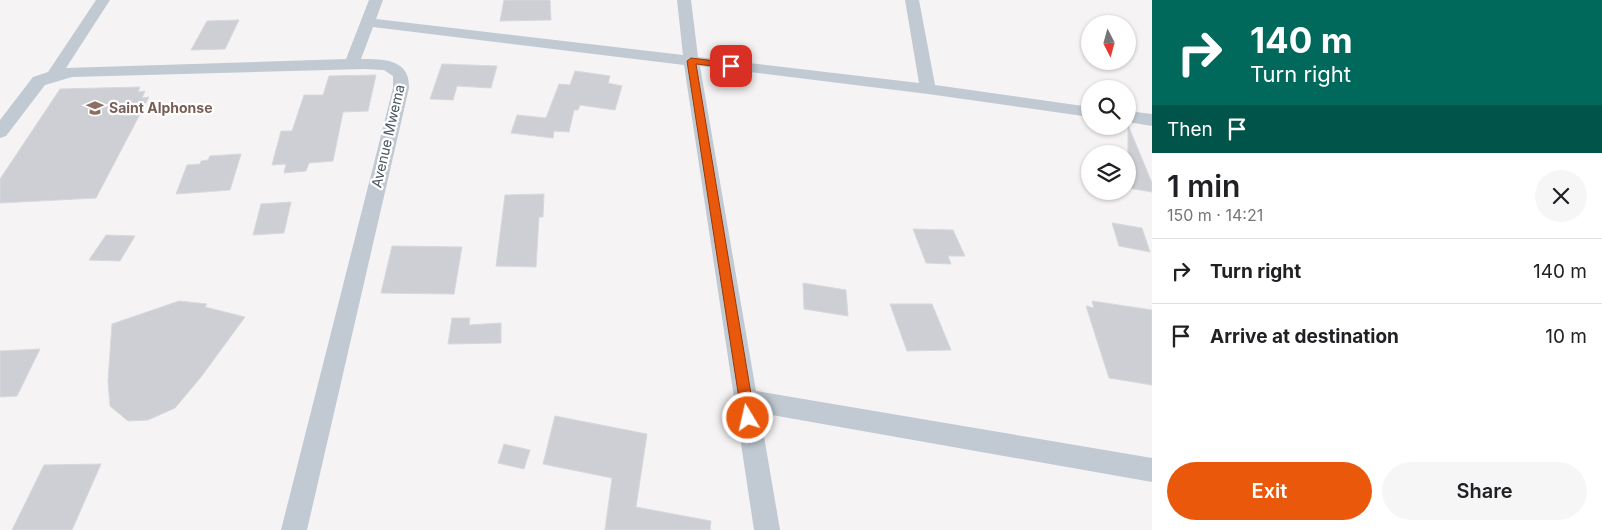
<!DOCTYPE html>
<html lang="en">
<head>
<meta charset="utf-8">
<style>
	body { margin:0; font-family:Inter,sans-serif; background:#f6f6f6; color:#202124; height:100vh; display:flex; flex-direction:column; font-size:19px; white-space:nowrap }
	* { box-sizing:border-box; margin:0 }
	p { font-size:16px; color:#757577 }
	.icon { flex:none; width:28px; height:28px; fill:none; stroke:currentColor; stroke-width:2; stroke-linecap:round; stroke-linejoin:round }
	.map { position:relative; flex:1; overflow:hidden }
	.sheet { display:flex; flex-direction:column; background:#fff; width:450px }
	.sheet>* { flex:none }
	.guide { background:#00695c; color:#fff; overflow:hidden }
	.needle { width:32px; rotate:174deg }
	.controls { position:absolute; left:1081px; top:15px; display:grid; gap:10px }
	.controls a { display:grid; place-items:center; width:55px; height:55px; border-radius:50%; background:#fff; box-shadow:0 1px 4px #0004; font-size:25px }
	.pin { position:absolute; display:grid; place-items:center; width:42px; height:42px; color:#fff; margin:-21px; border-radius:10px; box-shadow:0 2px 8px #0006 }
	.me { position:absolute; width:55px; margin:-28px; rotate:351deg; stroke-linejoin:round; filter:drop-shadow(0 0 4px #0008) }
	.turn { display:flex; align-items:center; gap:18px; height:105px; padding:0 15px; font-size:22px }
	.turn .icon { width:65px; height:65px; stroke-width:2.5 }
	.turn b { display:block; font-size:35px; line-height:42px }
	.then { display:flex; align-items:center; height:48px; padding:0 15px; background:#0003; gap:10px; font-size:19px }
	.round { display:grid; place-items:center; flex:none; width:52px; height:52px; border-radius:26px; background:#f6f6f6 }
	.summary { display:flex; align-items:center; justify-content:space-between; height:85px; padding:0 15px }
	h1 { font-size:30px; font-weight:600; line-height:38px }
	.action { display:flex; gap:10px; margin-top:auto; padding:10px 15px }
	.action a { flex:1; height:58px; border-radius:30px; background:#ea580c; color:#fff; font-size:20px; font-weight:600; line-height:58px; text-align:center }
	.action a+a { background:#f6f6f6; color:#202124 }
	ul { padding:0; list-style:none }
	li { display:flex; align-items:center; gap:15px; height:65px; padding:0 15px; border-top:1px solid #e0e0e0 }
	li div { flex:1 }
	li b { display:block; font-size:19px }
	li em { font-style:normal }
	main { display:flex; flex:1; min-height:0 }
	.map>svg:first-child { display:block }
	.building { fill:#cdcfd5; stroke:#d7d9de }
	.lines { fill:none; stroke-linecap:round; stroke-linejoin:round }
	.street { fill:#c1cad2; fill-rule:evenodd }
	.route { fill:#ea580c; stroke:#983908 }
	.labels { text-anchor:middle; stroke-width:4.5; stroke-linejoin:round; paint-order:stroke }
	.education-label { font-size:14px; font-weight:bold; fill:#785e54; stroke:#fff; text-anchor:start }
	.street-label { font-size:14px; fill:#4a5661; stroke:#fff }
</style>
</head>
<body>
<main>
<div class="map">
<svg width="1152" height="530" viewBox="0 0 1152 530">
	<rect width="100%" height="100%" fill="#f5f3f3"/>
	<path class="building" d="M504,0h46l1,20 -51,1z
		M239,20l-14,29 -34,1 16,-29z
		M442,64l55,2 -6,22 -34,-2 -4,14 -23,-1z
		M575,71l35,5 -2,7 14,3 -7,24 -35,-5 -2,5h-4l-5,22 -15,-1 -1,7 -42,-5 6,-18 29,3 13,-34 11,1z
		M376,75l-8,36 -25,1 -10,49 -24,2 -3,8 -22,2 2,-9 -14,1 9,-34h11l12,-36h19l6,-19z
		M140,87l-2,5 7,-1 -3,7 7,-1 -53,101 -96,5v-24l60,-90z
		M1128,125l24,58v9l-24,-4z
		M241,154l-11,36 -54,4 11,-29 13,-1 1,-3 7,-1 2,-4z
		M544,194l-1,23h-4l-3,50 -40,-1 9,-71z
		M291,202l-7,31 -31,2 8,-31z
		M1112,223l30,5 8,24 -31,-6z
		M913,229l40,1 12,26h-17l3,8 -25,-1z
		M106,235l29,1 -15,25 -31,-1z
		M392,246l70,1 -8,47 -73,-1z
		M803,283l43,7 2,26 -44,-7z
		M179,301l28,3 -2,3 40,10 -44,60 -26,31 -27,12 -20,1 -18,-15 -2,-25 4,-57z
		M1092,301l60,9v75l-43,-7 -23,-72 8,2z
		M890,304h42l19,46 -44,1z
		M452,318h18l-1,7 32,-2v20l-53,1z
		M40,349l-23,47 -17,1v-46z
		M555,416l92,18 -11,73 75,14 -1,9h-105l7,-52 -69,-14z
		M504,444l26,6 -6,19 -26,-6z
		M101,464l-29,66h-60l32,-65z"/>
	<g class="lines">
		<path class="street" d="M96,0h14l-44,68 280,-9 23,-59h14l-7,19 307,36 -6,-55h14l7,57 221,26 -14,-83h14l16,85 155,22v10l-162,-23 -228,-28 56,325 396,67v24l-392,-69 20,117h-26l-70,-465 -311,-38 -12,32c23,0 49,0 48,29l-102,442h-26l112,-442v-12l-9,-6 -20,-1 -292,8 -27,8 -39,51 -6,2v-18l33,-43 15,-5z
			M1128,111l24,3v12l-24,-4z"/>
	</g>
	<path class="route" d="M691,58l40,5 4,3 -4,2 -35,-4 59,354 -2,5 -5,2 -4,-2 -2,-5 -55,-357z"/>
	<defs>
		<g id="school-bare" transform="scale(1.35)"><path d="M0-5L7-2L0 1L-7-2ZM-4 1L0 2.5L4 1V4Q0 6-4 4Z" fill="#8d6e63" stroke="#fff" stroke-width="2.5" paint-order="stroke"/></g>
	</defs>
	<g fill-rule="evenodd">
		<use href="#school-bare" x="95" y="108"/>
	</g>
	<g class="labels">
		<g class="education-label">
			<text x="109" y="113">Saint Alphonse</text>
		</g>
		<g class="street-label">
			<text transform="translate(388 136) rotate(-77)" y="5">Avenue Mwema</text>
		</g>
	</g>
</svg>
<div class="controls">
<a><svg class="needle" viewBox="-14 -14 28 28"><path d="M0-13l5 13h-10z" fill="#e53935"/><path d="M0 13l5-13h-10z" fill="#757577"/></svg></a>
<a><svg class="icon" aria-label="search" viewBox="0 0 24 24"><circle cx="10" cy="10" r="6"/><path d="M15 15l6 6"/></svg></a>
<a><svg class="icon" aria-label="layers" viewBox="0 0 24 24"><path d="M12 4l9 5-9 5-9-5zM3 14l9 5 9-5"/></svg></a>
</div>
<div class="pin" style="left:731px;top:66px;background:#d93025"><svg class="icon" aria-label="arrive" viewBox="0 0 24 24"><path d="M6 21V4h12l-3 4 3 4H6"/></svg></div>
<svg class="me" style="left:748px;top:418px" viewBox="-20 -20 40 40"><circle r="17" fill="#ea580c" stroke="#fff" stroke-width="3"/><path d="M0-11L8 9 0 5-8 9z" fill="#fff"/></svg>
</div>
<section class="sheet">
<div class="guide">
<div class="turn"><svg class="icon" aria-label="right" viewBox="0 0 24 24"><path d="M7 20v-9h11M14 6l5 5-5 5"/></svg><div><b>140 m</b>Turn right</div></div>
<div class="then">Then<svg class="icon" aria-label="arrive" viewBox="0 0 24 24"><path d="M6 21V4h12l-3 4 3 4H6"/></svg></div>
</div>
<div class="summary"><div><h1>1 min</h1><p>150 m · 14:21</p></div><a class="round"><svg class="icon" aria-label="close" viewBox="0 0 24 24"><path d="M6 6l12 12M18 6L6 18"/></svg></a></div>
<ul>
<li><svg class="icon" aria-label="right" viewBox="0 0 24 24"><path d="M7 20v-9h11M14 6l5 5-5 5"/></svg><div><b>Turn right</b></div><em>140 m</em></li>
<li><svg class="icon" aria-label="arrive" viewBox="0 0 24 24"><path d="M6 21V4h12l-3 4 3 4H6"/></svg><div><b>Arrive at destination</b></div><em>10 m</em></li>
</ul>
<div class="action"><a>Exit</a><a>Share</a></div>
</section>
</main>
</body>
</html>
